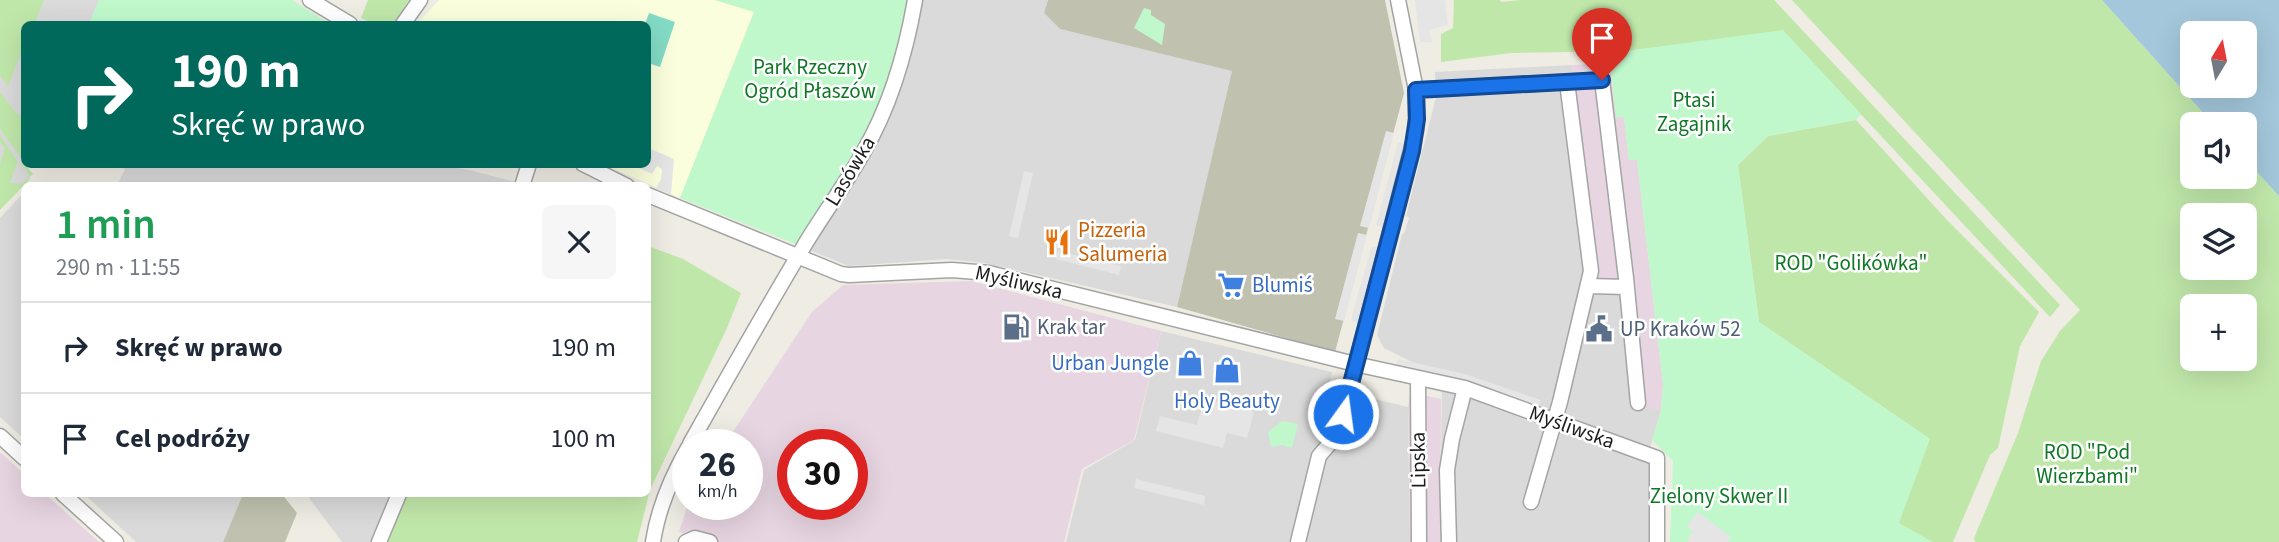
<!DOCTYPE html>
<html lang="pl">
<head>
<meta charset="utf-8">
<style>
	body { margin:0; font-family:"Source Sans 3",sans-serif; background:#f6f6f7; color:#1f2937; height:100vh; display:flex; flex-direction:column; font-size:26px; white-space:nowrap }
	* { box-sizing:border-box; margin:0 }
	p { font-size:23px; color:#747a83 }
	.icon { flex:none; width:38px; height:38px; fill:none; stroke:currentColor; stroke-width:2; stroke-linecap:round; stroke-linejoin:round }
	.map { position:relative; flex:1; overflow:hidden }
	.sheet { position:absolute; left:21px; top:182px; width:630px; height:315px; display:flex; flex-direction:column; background:#fff; border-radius:10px; box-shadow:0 7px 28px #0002 }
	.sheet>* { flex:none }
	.banner { position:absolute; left:21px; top:21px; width:630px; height:147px; border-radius:10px; box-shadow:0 7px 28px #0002; background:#00695c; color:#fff; overflow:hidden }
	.needle { width:46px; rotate:10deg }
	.fabs { position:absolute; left:2180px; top:21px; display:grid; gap:14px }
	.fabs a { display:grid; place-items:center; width:77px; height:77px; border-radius:10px; background:#fff; box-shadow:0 7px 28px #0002; font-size:35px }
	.speed { position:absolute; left:672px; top:429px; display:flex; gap:14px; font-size:35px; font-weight:700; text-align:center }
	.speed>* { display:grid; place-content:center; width:91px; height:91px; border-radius:50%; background:#fff; box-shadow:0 7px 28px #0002; line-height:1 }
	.speed small { font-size:18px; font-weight:400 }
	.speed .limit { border:10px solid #d22; background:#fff; color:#111 }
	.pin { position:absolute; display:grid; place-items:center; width:60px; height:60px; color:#fff; margin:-72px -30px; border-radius:50% 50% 50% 0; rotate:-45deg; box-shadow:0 0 7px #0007 }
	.pin .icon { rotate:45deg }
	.me { position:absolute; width:77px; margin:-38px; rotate:14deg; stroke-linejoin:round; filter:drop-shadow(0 0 5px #0008) }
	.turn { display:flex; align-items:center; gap:24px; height:147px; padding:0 35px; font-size:32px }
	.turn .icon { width:91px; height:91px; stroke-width:2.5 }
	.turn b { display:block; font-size:49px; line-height:60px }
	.round { display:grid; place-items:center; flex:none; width:74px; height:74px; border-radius:10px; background:#f6f6f7 }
	.overview { display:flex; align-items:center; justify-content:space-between; height:119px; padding:0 35px }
	h1 { font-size:42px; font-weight:600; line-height:52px; color:#1e9e55 }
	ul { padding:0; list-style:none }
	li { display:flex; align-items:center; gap:21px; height:91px; padding:0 35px; border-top:2px solid #e0e1e3 }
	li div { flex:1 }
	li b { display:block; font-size:26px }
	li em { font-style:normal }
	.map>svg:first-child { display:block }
	.residential { fill:#dbdada }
	.industrial { fill:#e7d5e1; fill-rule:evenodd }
	.education { fill:#fafedc }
	.construction { fill:#c0c2af }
	.grass { fill:#c0e7aa; fill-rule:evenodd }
	.park { fill:#c0f8cc }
	.pitch { fill:#83dbc5 }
	.parking { fill:#e5e5e5 }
	.water { fill:#a4c7db; fill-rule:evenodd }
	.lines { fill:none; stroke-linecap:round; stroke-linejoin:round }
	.minor-casing { stroke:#a4a4a4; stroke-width:17 }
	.minor { stroke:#fff; stroke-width:14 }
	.route-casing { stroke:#114b97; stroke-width:18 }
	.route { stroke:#1a73e8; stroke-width:12 }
	.labels { text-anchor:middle; stroke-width:5; stroke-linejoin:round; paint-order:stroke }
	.park-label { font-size:21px; fill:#0e7825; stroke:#fff }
	.street-label { font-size:21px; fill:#1d1d1d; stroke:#fff }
	.food-label { font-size:21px; fill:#c56008; stroke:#fff; text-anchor:start }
	.shop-label { font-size:21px; fill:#366cbe; stroke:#fff; text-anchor:start }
	.service-label { font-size:21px; fill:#4e5e75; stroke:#fff; text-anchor:start }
</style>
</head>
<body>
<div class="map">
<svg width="2279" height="542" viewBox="0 0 2279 542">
	<rect width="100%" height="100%" fill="#eeece3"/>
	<path class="residential" d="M0,0h99l-10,24h-65v140l9,10 -15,15 -18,9z
		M919,0h129l-4,13 16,16 173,42 -56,236 -192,-44 -38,-4 -98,7 -40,-16z
		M1572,65l28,212 29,4 14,124 18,6 -14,48 8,9 -1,74h-214l2,-165 -58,-29 -7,-13 25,-101h2l5,-16 -3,-2 30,-119 -1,-25z
		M431,164l38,6 47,12v4h-399l8,-17 -9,-4z
		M24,192v247l-24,-22v-199z
		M1161,331l171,41 -3,16 79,19 2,135h-344l18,-72 51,-30z
		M84,494h159l-20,48h-87z
		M306,494h87l-20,48h-31z"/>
	<path class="industrial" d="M1610,64l6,52h8l5,44 8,-1 26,225 -2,27 -18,-5 -14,-125 -29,-4 -28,-212z
		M971,281l190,50 -27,109 -52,29 -18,73h-346l-39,-10 9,-28h59v-60h-22l87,-132 31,-27zM793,444h59v60h-59z
		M1410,392l31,7 -1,143h-30l-2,-135z
		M0,452l24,22v20h21l54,48h-99z"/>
	<path class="education" d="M439,0h276l39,12 -74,186 -75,-33 43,-1v-140h-231z"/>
	<path class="construction" d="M1048,0h337l19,93 -69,259 -158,-45 55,-236 -172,-42 -16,-16z
		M243,494h39l15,19 -12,29h-62z"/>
	<path class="grass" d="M0,0h44l-10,24h-10v22l-16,40 -8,-10z
		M368,0h41l-15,24h-20l-13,-6z
		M1454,0h46l1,2 20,-2h253l286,305 -10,12 -210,-225 -215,-41 -114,2 -70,9v-28l12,-6z
		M1792,0h310l111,124h-20v53h52v-18l34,37v346h-304l-1,-4 44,-105 23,-72 19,-30 20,-21zM2193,215h52v53h-52zM2193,306h52v53h-52z
		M0,92l16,21 8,4v47l9,10 -3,2 -9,-13 1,-4 -22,-30z
		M1856,120l90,99 93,93 -19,34 -22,102 -8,7 -37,87h-190l167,-103 -171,-117 -21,-157 30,-29z
		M0,135l18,27 -8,21 12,1 7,-7 1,2 -30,31v-46l5,-16 -5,-6z
		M648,246l35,13 58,34 -14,35 -77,162 -13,52h-251l21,-48h241z"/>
	<path class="park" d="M99,0h193l38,24h-241z
		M715,0h198l-4,27 -45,123 -61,97 -123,-49 74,-186z
		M1144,8l7,2v5l14,9 -3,21 -28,-17z
		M1783,30l78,84 -5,6 -88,16 -30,29 21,157 171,117 -31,84 34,19h-263l3,-81 -21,-21 9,-29 2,-27 -26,-224h-8l-5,-43h-8l-7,-65 16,-1z
		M1282,421l16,3 -6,24 -9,-3 -12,2 -3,-15z"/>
	<path class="pitch" d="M649,13l26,9 -15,45 -12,-4v-39h-3z"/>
	<path class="parking" d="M1415,0h30l3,25 -19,5 3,12h-12z
		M1386,131l8,2 -25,95 -9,-2z
		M648,141l2,1 -2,6 26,11 -3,35 -15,-6 5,-9 1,-10 -5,-3 -5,8 -20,-9 16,-1z
		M1398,142l9,2 -22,84 -9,-3z
		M1024,171l9,2 -15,65 -9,-2z
		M1358,233l9,2 -23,86 -9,-2z
		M1371,247h9l-21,77 -8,-4z
		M1058,251l63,15 -2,9 -63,-16z
		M1398,359l67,15 76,26 -3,7 -75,-26 -67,-15z
		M1204,399l50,13 -7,26 -20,-5 -4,15 -67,-17 4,-15 37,9z
		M1136,479l69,17 -1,9 -70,-17z
		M1698,512l33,25 -3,5h-38l-3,-2 6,-8 -6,-6z"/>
	<path class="water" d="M2102,0h177v196l-34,-37v-35h-32zM2193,33h52v53h-52z"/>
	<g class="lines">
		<g class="minor-casing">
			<path id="minor" d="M310,0l40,24
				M403,24l17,-24
				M1416,90l186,-10 24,198 12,125
				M583,164l44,22
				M522,186l7,-22
				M648,195l193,79 8,1 103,-5 37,3 366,91 110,24 192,70v84
				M1589,286l37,1
				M1418,378l1,164
				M0,436l24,22
				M690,444c37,-66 75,-133 114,-198 19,-32 42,-62 60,-95 26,-45 42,-99 51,-151
				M63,494l53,48
				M1531,502l29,-100 31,-131 -24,-189
				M379,542l20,-48
				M653,542c5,-34 18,-64 35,-94
				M686,542l9,-4 15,4
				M1298,542l21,-86 19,-22 78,-303v-41l-18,-90
				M1449,542l-2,-72 5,-31 13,-51"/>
		</g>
		<use href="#minor" class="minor"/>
	</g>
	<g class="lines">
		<g class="route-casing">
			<path id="route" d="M1343,414l69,-263 5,-32 -1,-29 186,-10"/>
		</g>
		<use href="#route" class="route"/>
	</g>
	<defs>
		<g id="restaurant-bare" transform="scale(2.1)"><path d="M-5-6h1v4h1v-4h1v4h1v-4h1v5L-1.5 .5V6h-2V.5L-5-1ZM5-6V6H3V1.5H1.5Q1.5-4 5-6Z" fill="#e8710a" stroke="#fff" stroke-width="2.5" paint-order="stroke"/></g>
		<g id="supermarket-bare" transform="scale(2.1)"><path d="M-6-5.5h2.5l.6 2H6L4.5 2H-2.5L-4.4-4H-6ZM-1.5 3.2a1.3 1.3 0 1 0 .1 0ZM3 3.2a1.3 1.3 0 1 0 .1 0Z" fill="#3f7fe0" stroke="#fff" stroke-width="2.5" paint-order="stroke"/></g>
		<g id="fuel-bare" transform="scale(2.1)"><path d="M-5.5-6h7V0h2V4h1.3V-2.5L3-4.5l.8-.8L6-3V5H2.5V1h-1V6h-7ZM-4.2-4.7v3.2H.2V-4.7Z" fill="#5c6f8a" stroke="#fff" stroke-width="2.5" paint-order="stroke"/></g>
		<g id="civic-bare" transform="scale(2.1)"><path d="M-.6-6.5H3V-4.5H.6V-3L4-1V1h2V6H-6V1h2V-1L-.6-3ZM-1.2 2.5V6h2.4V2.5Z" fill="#5c6f8a" stroke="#fff" stroke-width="2.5" paint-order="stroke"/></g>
		<g id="shop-bare" transform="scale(2.1)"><path d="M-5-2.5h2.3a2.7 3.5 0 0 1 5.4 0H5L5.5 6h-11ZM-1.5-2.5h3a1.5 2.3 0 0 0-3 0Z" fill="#3f7fe0" stroke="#fff" stroke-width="2.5" paint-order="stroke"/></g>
	</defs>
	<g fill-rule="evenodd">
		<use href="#restaurant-bare" x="1057" y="242"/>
		<use href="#supermarket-bare" x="1231" y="285"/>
		<use href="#fuel-bare" x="1016" y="327"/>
		<use href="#civic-bare" x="1599" y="329"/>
		<use href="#shop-bare" x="1190" y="363"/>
		<use href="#shop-bare" x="1227" y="370"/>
	</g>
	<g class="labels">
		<g class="park-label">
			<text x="810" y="74">Park Rzeczny<tspan x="810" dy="24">Ogród Płaszów</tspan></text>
			<text x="1694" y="107">Ptasi<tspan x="1694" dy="24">Zagajnik</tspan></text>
			<text x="1851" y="270">ROD "Golikówka"</text>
			<text x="2087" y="459">ROD "Pod<tspan x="2087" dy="24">Wierzbami"</tspan></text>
			<text x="1719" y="503">Zielony Skwer II</text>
		</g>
		<g class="street-label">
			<text transform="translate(850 171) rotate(-59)" y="7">Lasówka</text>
			<text transform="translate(1019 282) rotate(13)" y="7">Myśliwska</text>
			<text transform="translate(1572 427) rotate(20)" y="7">Myśliwska</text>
			<text transform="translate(1418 460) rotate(-91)" y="7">Lipska</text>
		</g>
		<g class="food-label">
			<text x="1078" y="237">Pizzeria<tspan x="1078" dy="24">Salumeria</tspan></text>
		</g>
		<g class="shop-label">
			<text x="1252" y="292">Blumiś</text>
			<text x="1169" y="370" text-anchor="end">Urban Jungle</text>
			<text x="1227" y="408" text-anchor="middle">Holy Beauty</text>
		</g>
		<g class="service-label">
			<text x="1037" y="334">Krak tar</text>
			<text x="1620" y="336">UP Kraków 52</text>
		</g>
	</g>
</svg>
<div class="fabs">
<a><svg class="needle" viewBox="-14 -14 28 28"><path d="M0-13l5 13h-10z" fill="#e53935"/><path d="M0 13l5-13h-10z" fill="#747a83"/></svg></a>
<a><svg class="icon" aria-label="sound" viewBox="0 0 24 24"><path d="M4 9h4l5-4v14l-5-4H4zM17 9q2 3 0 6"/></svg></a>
<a><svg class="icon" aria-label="layers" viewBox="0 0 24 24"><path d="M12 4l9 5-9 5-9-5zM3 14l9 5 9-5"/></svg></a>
<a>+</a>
</div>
<div class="speed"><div>26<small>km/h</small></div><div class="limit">30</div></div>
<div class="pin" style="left:1602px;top:80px;background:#d93025"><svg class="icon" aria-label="arrive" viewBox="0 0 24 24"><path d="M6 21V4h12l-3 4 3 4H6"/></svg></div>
<svg class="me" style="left:1343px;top:414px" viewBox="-20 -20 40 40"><circle r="17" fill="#1a73e8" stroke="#fff" stroke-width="3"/><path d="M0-11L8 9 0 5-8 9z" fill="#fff"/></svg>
<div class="banner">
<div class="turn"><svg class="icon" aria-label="right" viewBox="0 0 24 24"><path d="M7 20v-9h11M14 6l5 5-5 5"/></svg><div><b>190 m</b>Skręć w prawo</div></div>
</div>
<section class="sheet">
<div class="overview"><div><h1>1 min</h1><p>290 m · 11:55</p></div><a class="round"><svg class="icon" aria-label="close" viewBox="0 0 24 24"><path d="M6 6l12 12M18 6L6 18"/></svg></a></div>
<ul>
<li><svg class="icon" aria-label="right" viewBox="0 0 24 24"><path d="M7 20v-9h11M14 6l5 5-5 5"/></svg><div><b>Skręć w prawo</b></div><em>190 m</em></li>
<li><svg class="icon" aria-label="arrive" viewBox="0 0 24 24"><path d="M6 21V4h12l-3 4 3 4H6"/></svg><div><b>Cel podróży</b></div><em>100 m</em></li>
</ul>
</section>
</div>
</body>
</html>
